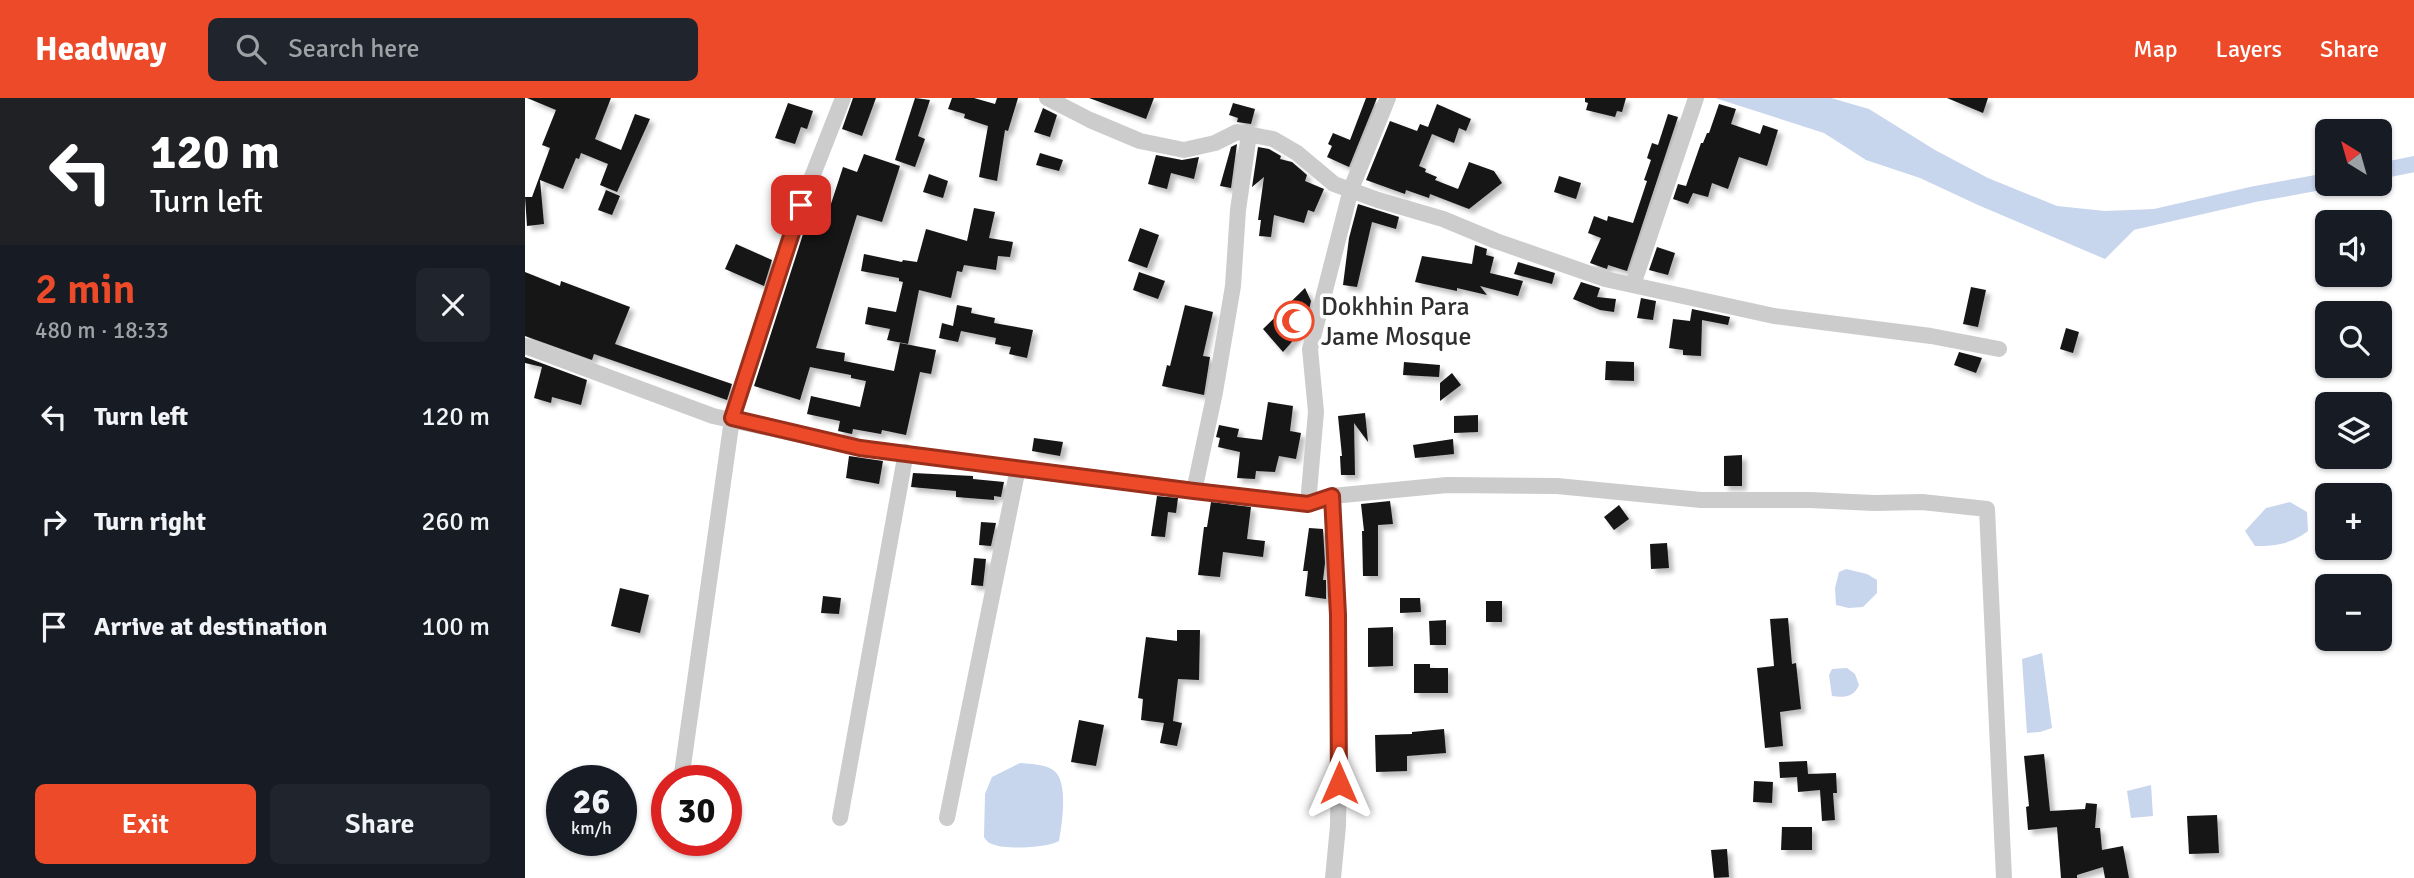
<!DOCTYPE html>
<html lang="en">
<head>
<meta charset="utf-8">
<style>
	body { margin:0; font-family:Signika,sans-serif; background:#20242c; color:#f1f3f6; height:100vh; display:flex; flex-direction:column; font-size:26px; white-space:nowrap }
	* { box-sizing:border-box; margin:0 }
	p { font-size:23px; color:#9ea1a6 }
	.icon { flex:none; width:38px; height:38px; fill:none; stroke:currentColor; stroke-width:2; stroke-linecap:round; stroke-linejoin:round }
	.map { position:relative; flex:1; overflow:hidden }
	.details { display:flex; flex-direction:column; background:#171b24; width:525px }
	.details>* { flex:none }
	.hud { background:#202124; color:#fff; overflow:hidden }
	.needle { width:46px; rotate:323deg }
	.buttons { position:absolute; left:1790px; top:21px; display:grid; gap:14px }
	.buttons a { display:grid; place-items:center; width:77px; height:77px; border-radius:10px; background:#171b24; box-shadow:0 2px 5px #0004; font-size:35px }
	.speed { position:absolute; left:21px; top:667px; display:flex; gap:14px; font-size:35px; font-weight:700; text-align:center }
	.speed>* { display:grid; place-content:center; width:91px; height:91px; border-radius:50%; background:#171b24; box-shadow:0 2px 5px #0004; line-height:1 }
	.speed small { font-size:18px; font-weight:400 }
	.speed .limit { border:10px solid #d22; background:#fff; color:#111 }
	.pin { position:absolute; display:grid; place-items:center; width:60px; height:60px; color:#fff; margin:-30px; border-radius:14px; box-shadow:0 4px 10px #0006 }
	.me { position:absolute; width:77px; margin:-38px; rotate:0deg; stroke-linejoin:round; filter:drop-shadow(0 0 5px #0008) }
	.turn { display:flex; align-items:center; gap:24px; height:147px; padding:0 35px; font-size:32px }
	.turn .icon { width:91px; height:91px; stroke-width:2.5 }
	.turn b { display:block; font-size:49px; line-height:60px }
	.round { display:grid; place-items:center; flex:none; width:74px; height:74px; border-radius:10px; background:#20242c }
	.summary { display:flex; align-items:center; justify-content:space-between; height:119px; padding:0 35px }
	h1 { font-size:42px; font-weight:600; line-height:52px; color:#ed4a29 }
	.cta { display:flex; gap:14px; margin-top:auto; padding:14px 35px }
	.cta a { flex:1; height:80px; border-radius:10px; background:#ed4a29; color:#fff; font-size:28px; font-weight:600; line-height:80px; text-align:center }
	.cta a+a { background:#20242c; color:#f1f3f6 }
	ul { padding:0; list-style:none }
	li { display:flex; align-items:center; gap:21px; height:105px; padding:0 35px }
	li div { flex:1 }
	li b { display:block; font-size:26px }
	li em { font-style:normal }
	header { display:flex; align-items:center; gap:42px; box-sizing:border-box; height:98px; padding:0 35px; background:#ed4a29; color:#fff }
	header strong { font-size:33px }
	nav { display:flex; gap:38px; margin-inline-start:auto; font-size:24px }
	.search { width:490px; height:63px; background:#20242c; display:flex; align-items:center; gap:18px; box-sizing:border-box; padding:0 24px; border-radius:10px; color:#9ea1a6; font-size:26px }
	main { display:flex; flex:1; min-height:0 }
	.map>svg:first-child { display:block }
	.water { fill:#c7d5ed }
	.lines { fill:none; stroke-linecap:round; stroke-linejoin:round }
	.canal { stroke:#c7d5ed; stroke-width:16 }
	.building { fill:#161616; filter:url(#shadow) }
	.minor { stroke:#ccc; stroke-width:16 }
	.route-casing { stroke:#9a301b; stroke-width:18 }
	.route { stroke:#ed4a29; stroke-width:12 }
	.labels { text-anchor:middle; stroke-width:7; stroke-linejoin:round; paint-order:stroke }
	.poi-label { font-size:26px; fill:#2f2f2f; stroke:#fff; text-anchor:start }
</style>
</head>
<body>
<header>
<strong>Headway</strong>
<div class="search"><svg class="icon" aria-label="search" viewBox="0 0 24 24"><circle cx="10" cy="10" r="6"/><path d="M15 15l6 6"/></svg>Search here</div>
<nav><a>Map</a><a>Layers</a><a>Share</a></nav>
</header>
<main>
<section class="details">
<div class="hud">
<div class="turn"><svg class="icon" aria-label="left" viewBox="0 0 24 24"><path d="M17 20v-9H6M10 6l-5 5 5 5"/></svg><div><b>120 m</b>Turn left</div></div>
</div>
<div class="summary"><div><h1>2 min</h1><p>480 m · 18:33</p></div><a class="round"><svg class="icon" aria-label="close" viewBox="0 0 24 24"><path d="M6 6l12 12M18 6L6 18"/></svg></a></div>
<ul>
<li><svg class="icon" aria-label="left" viewBox="0 0 24 24"><path d="M17 20v-9H6M10 6l-5 5 5 5"/></svg><div><b>Turn left</b></div><em>120 m</em></li>
<li><svg class="icon" aria-label="right" viewBox="0 0 24 24"><path d="M7 20v-9h11M14 6l5 5-5 5"/></svg><div><b>Turn right</b></div><em>260 m</em></li>
<li><svg class="icon" aria-label="arrive" viewBox="0 0 24 24"><path d="M6 21V4h12l-3 4 3 4H6"/></svg><div><b>Arrive at destination</b></div><em>100 m</em></li>
</ul>
<div class="cta"><a>Exit</a><a>Share</a></div>
</section>
<div class="map">
<svg width="1889" height="780" viewBox="0 0 1889 780">
	<defs>
		<filter id="shadow"><feDropShadow dx="4.5" dy="4.5" stdDeviation="2" flood-color="#0004"/></filter>
	</defs>
	<rect width="100%" height="100%" fill="#fff"/>
	<path class="water" d="M1190,0h116l38,11 66,41 53,28 69,28 48,5 50,-2 -50,50 -127,-54 -58,-27 -54,-18 -42,-27z
		M1765,404l17,10 1,19c-17,13 -32,15 -53,15l-10,-15 21,-23z
		M1321,471l21,5 10,6v13l-14,14 -14,1 -13,-3 -1,-17 4,-16z
		M1517,555l10,75 -12,4 -13,1 -5,-74z
		M1322,570l8,6 4,11c-5,12 -15,13 -27,11l-3,-21 3,-6z
		M495,665c10,1 25,1 33,7 16,10 9,54 6,71 -12,7 -54,9 -67,3 -4,-1 -6,-4 -8,-7l1,-43 7,-17z
		M1626,687l2,31 -22,2 -4,-27z"/>
	<g class="lines">
		<path class="canal" d="M1855,73l34,-7
			M1599,126l131,-30 72,-13"/>
	</g>
	<path class="building" d="M2,0h84l-16,41 26,11 14,-36 15,5 -33,73 -17,-7 8,-21 -27,-11 -2,6 -3,-1 -13,31 -23,-9 4,44 -17,2 -2,-29h7l18,-49 -8,-3 14,-35z
		M328,0h23l-14,38 -20,-7z
		M390,0l15,2 -12,36 7,3 -10,28 -20,-7z
		M427,0h22l21,6 2,-6h21l-10,33 -3,-1 -8,51 -18,-4 9,-51 -24,-8 1,-4 -17,-5z
		M564,0h65l-8,21z
		M841,0h11l-28,69 -22,-10 5,-11 -4,-2 5,-11 17,7z
		M1060,0h41l-4,14 -5,-1 -2,6 -29,-7 2,-7 -3,-1z
		M1422,0h41l-5,15z
		M263,5l25,8 -6,18 -6,-2 -6,17 -20,-6z
		M708,5l22,6 -4,15 -14,-2 1,-4 -9,-3z
		M912,6l34,15 -5,12 -7,-3 -5,15 -22,-9 -13,32 7,3 -1,3 12,5 -2,3 23,9 11,-27 25,9 8,12 -33,26 -39,-15 -1,4 -23,-8 -1,4 -39,-14 24,-59 27,10 3,-7 8,3z
		M1194,6l17,5 -5,15 29,10 3,-9 15,5 -11,36 -28,-9 -11,32 -16,-6 -4,14 -15,-4 -5,11 -15,-5 5,-15 8,2 15,-43h2l4,-10h2z
		M518,10l14,7 -7,22 -16,-5z
		M1143,16l10,3 -51,154 -19,-6 -1,4 -17,-6 11,-25 -13,-5 6,-17 13,5 1,-5 25,7 14,-42 -3,-1 7,-20 -4,-2 5,-15 6,2z
		M712,46l-6,44 -11,-2 11,-39z
		M733,49l11,2 12,7 -1,3 12,3 15,13 -2,6 19,8 -10,23 -6,-2 -4,13 -30,-8 -3,22 -12,-1 2,-16h-3l6,-43 -12,10z
		M515,55l23,7 -4,11 -23,-6z
		M339,56l36,12 -18,56 -25,-7 -41,133 29,5 -1,8 50,10 6,-28 36,7 -5,24 -11,-2 -14,63 -24,-5 -1,4 -28,-5 -1,5 -14,-3 2,-10 -33,-7 4,-18 49,11 6,-26 -15,-3v-3l-41,-8 -10,33 -46,-14 51,-158 5,1 8,-23 11,4 14,-43 14,5z
		M631,57l26,5 17,-3 -5,22 -23,-6 -4,16 -19,-5z
		M404,76l19,7 -5,17 -20,-6z
		M1034,78l22,7 -5,16 -22,-7z
		M81,92l14,6 -8,19 -14,-5z
		M833,106l41,13 -3,12 -24,-7 -15,65 -14,-2 6,-47z
		M449,110l21,4 -6,26 24,4 -3,15 -12,-1 -2,14 -32,-5 -2,7 -5,-1 -6,27 -32,-8 -11,54 -21,-4 3,-11 -25,-5 3,-17 28,5 7,-30 -4,-1v-3l-38,-7 3,-17 38,8 1,-2 14,2 9,-33 41,12z
		M615,130l19,7 -12,33 -19,-7z
		M211,146l36,16 -8,26 -39,-17z
		M950,147l12,4 -1,6 8,2 -4,16 33,8 -5,15 -38,-10 7,9 -30,-7v3l-42,-9 7,-26 50,8z
		M1132,149l18,6 -7,22 -19,-5z
		M993,164l37,11 -3,11 -38,-10z
		M0,174l35,14 1,-5 69,26 -15,37 117,40 -5,16 -133,-46 -2,6 -67,-24z
		M614,174l26,9 -7,18 -25,-9z
		M1056,184l19,6 -3,9 19,2 -2,13 -14,-2 -27,-11z
		M1446,189l15,3 -8,37 -15,-3z
		M780,190l6,13 -6,26 -22,25 -20,-23z
		M1116,200l15,3 -3,19 -16,-2z
		M432,207l15,3 -1,5 24,5 -1,5 39,7 -6,28 -18,-4 2,-7 -16,-3 1,-6 -35,-7 -3,11 -19,-4 3,-15 11,3z
		M660,207l28,7 -10,44 7,1 -6,38 -42,-9 5,-21 3,1z
		M1167,211l38,8 -2,8 -26,-5 -1,36 -18,-1v-5l-14,-2 4,-29 17,2z
		M1541,230l13,4 -6,21 -13,-4z
		M1434,254l23,6 -6,15 -22,-8z
		M0,259l62,23 -6,25 -29,-8 -1,6 -17,-5 8,-31 -17,-4z
		M1081,263l28,1v19l-29,-1z
		M879,264l36,3 -1,12 -36,-2z
		M927,275l9,12 -21,16v-18z
		M743,304l25,4 -3,25 11,2 -5,26 -17,-3 -4,16 -19,-1 -1,8 -18,-1 3,-26 -22,-5 2,-9 -4,-1 3,-12 20,4 -2,8 25,3z
		M840,315l3,29 -14,-19 1,52h-14l-1,-19h2l-4,-40z
		M953,317v17l-24,1v-17z
		M509,340l29,4 -3,14 -28,-5z
		M928,341l1,15 -39,4 -2,-13z
		M1217,357v31h-18v-30z
		M324,358l34,5 -4,23 -33,-6z
		M388,375l60,3v3l31,3 -3,15 -7,-1v4l-38,-3v-6l-45,-4z
		M632,398l21,2 -2,15 -8,-1 -3,25 -14,-1z
		M865,403l3,23 -15,1v51h-15l-1,-45h2l-3,-27z
		M686,404l40,5 -4,32 18,2 -2,16 -40,-5 -3,25 -22,-2 6,-48h3z
		M1094,407l10,14 -15,11 -10,-13z
		M456,424l15,1 -5,23 -12,-1z
		M784,430l14,1 2,34 -2,17h3v19l-21,-3 3,-25h-5z
		M1142,445l2,25 -18,1 -1,-25z
		M449,460l12,1 -3,27 -12,-1z
		M95,490l29,7 -9,38 -29,-7z
		M298,498l18,2 -2,16 -18,-1z
		M875,500h20l1,14 -21,1z
		M961,503h16v21h-16z
		M1263,520l4,46 4,-1 5,46 -21,3 3,34 -18,2 -8,-80 17,-2 -4,-47z
		M921,522v25h-16l-1,-24z
		M868,529v39l-25,1v-39z
		M652,532h23l-1,50 -21,-1 -5,42 9,2 -5,23 -17,-3 4,-20 -23,-3 2,-21 -5,-1 8,-61 31,4z
		M889,566h16v4h18v25h-34z
		M554,622l25,5 -8,41 -25,-4z
		M919,631l2,24 -39,3v15l-31,1 -1,-37 37,-1v-2z
		M1519,656l6,57 35,-2 1,-6 11,1 -2,24h5l2,22 21,-4 6,32h-24l-2,-11 -26,8v3h-16l-4,-51 -29,3 -2,-23 3,-1 -5,-50z
		M1282,663l1,13 28,-1 1,20h-4l2,27 -13,1 -2,-31 -22,2 -1,-15 -17,1 -1,-16z
		M1229,683l19,1 -1,21 -19,-1z
		M1692,717l2,38 -30,1 -2,-38z
		M1257,729h30v23h-31z
		M1202,751l2,28 -15,1 -3,-28z"/>
	<g class="lines">
		<path class="minor" d="M522,0l43,22 50,21 44,9 31,-7 22,-11 36,7 24,14 37,31 44,16 65,19 53,22 109,38 169,37 157,20 68,13
			M1108,187l63,-187
			M0,248l188,70 147,32 448,56 24,-8 115,-11 110,1 144,14h109l64,3 48,-1 65,7 17,369
			M669,393l21,-99 18,-106 5,-76 11,-76
			M807,398l6,119 1,152 -1,59 -5,52
			M783,406l8,-92 -6,-63 41,-160 37,-91
			M156,682l51,-361 69,-214 42,-107
			M315,720l66,-366
			M422,720l71,-350"/>
	</g>
	<g class="lines">
		<g class="route-casing">
			<path id="route" d="M276,107l-69,213 128,30 334,43 114,13 24,-8 6,119 1,168"/>
		</g>
		<use href="#route" class="route"/>
	</g>
	<defs>
		<g id="mosque-ring" transform="scale(2.0125)"><circle r="9.5" fill="#fff" stroke="#ed4a29" stroke-width="1.5"/><path d="M3.5-4.9A6 6 0 1 0 3.5 4.9A5 5 0 1 1 3.5-4.9Z" fill="#ed4a29"/></g>
	</defs>
	<g fill-rule="evenodd">
		<use href="#mosque-ring" x="769" y="223"/>
	</g>
	<g class="labels">
		<g class="poi-label">
			<text x="796" y="217">Dokhhin Para<tspan x="796" dy="30">Jame Mosque</tspan></text>
		</g>
	</g>
</svg>
<div class="buttons">
<a><svg class="needle" viewBox="-14 -14 28 28"><path d="M0-13l5 13h-10z" fill="#e53935"/><path d="M0 13l5-13h-10z" fill="#9ea1a6"/></svg></a>
<a><svg class="icon" aria-label="sound" viewBox="0 0 24 24"><path d="M4 9h4l5-4v14l-5-4H4zM17 9q2 3 0 6"/></svg></a>
<a><svg class="icon" aria-label="search" viewBox="0 0 24 24"><circle cx="10" cy="10" r="6"/><path d="M15 15l6 6"/></svg></a>
<a><svg class="icon" aria-label="layers" viewBox="0 0 24 24"><path d="M12 4l9 5-9 5-9-5zM3 14l9 5 9-5"/></svg></a>
<a>+</a>
<a>−</a>
</div>
<div class="speed"><div>26<small>km/h</small></div><div class="limit">30</div></div>
<div class="pin" style="left:276px;top:107px;background:#d93025"><svg class="icon" aria-label="arrive" viewBox="0 0 24 24"><path d="M6 21V4h12l-3 4 3 4H6"/></svg></div>
<svg class="me" style="left:814px;top:685px" viewBox="-20 -20 40 40"><path d="M0-17L14 15 0 8-14 15z" fill="#ed4a29" stroke="#fff" stroke-width="4"/></svg>
</div>
</main>
</body>
</html>
